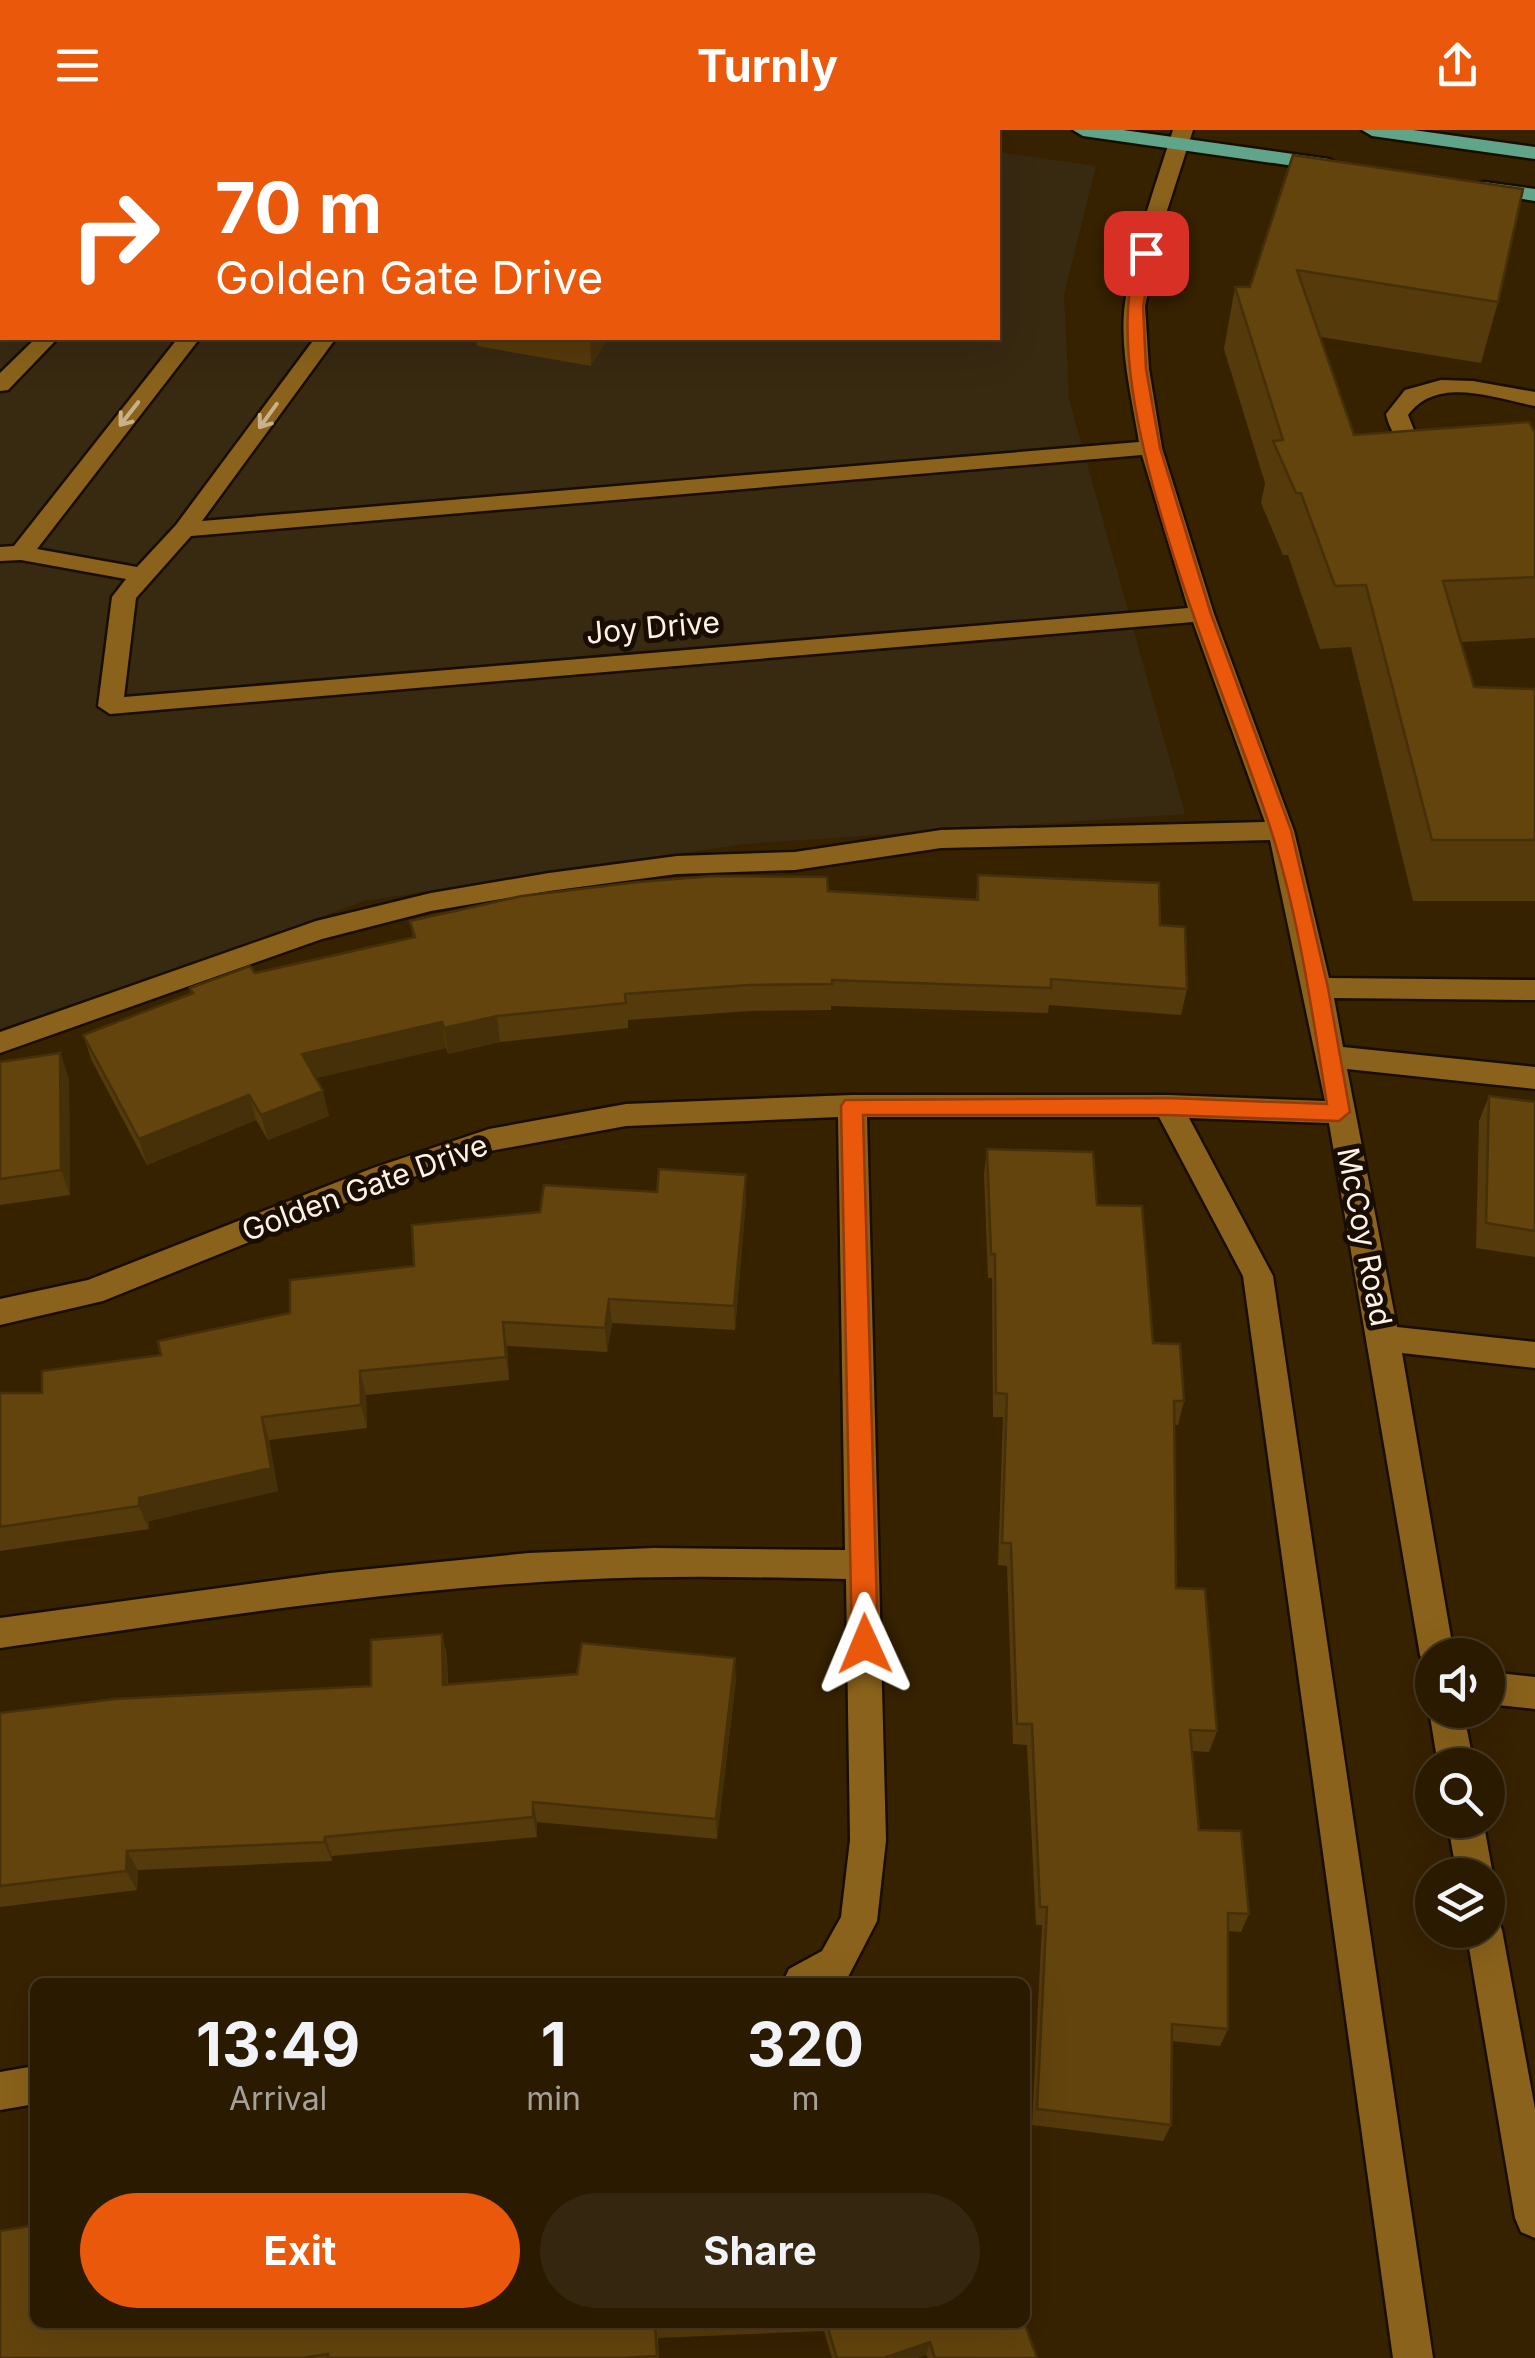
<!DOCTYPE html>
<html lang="en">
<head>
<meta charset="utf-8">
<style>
	body { margin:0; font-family:Inter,sans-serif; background:#35270f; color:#f1f3f6; height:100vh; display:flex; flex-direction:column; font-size:38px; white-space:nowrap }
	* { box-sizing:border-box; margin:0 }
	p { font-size:32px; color:#a5a199 }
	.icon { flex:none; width:55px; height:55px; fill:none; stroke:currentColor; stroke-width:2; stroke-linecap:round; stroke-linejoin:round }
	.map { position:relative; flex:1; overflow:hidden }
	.sheet { position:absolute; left:30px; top:1848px; width:1000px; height:350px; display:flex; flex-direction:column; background:#291a00; border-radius:15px; box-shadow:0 10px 40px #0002,0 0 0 2px #453822 }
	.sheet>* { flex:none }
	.top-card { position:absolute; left:0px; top:0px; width:1000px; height:210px; box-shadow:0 10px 40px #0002,0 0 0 2px #453822; background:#ea580c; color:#fff; overflow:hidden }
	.fabs { position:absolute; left:1415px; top:1508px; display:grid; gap:20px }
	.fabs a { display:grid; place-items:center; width:90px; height:90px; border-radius:50%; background:#291a00; box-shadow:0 10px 40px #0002,0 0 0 2px #453822; font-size:50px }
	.pin { position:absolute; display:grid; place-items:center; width:85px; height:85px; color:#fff; margin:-42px; border-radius:20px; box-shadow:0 5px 15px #0006 }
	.me { position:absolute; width:110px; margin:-55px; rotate:359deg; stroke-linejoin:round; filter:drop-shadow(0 0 8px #0008) }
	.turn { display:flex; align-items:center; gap:35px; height:210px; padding:0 50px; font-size:45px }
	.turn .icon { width:130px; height:130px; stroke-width:2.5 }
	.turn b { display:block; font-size:70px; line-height:85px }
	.eta { display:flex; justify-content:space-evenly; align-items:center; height:170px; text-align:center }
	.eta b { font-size:60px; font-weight:700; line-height:70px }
	.button { display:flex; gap:20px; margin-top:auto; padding:20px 50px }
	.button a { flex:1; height:115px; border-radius:60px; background:#ea580c; color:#fff; font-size:40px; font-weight:700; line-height:115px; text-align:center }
	.button a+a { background:#35270f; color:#f1f3f6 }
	header { display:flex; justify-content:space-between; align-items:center; height:130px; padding:0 50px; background:#ea580c; color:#fff; font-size:45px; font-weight:700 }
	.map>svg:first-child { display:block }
	.built { fill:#382911 }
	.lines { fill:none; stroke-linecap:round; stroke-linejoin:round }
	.minor-casing { stroke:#190d00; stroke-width:5 }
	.major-casing { stroke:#190d00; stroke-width:5 }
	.minor { fill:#8a621b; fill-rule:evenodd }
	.major { fill:#60a58a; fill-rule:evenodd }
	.wall { fill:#553a0b }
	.shaded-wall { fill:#453009 }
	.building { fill:#63440d; stroke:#453009; stroke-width:2.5 }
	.oneway { stroke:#c9b28b }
	.route { fill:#ea580c; stroke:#983908; stroke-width:2.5 }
	.labels { text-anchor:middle; stroke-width:10; stroke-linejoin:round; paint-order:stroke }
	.street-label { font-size:30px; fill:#fcf3e6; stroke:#190d00 }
</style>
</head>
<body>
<header><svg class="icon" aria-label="menu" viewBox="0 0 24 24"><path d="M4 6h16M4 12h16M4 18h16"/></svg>Turnly<svg class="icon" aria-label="share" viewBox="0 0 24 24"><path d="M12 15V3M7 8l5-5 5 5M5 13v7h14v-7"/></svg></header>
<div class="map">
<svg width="1535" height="2228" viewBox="0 0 1535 2228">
	<rect width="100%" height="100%" fill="#372200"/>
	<path class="built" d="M0,0l862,2h-860v206h996v-186l98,14 -32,129 5,104 116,415 -441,30 -380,57 -364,134z"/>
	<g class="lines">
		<g class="minor-casing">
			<path id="minor" d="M333,0h34l2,2h-34z
				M1173,0h20l-31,96 -17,80 4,63 13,79 52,166 80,217 35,147 206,2v20l-201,-2 9,49 192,20v22l-188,-20 50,258 138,15v26l-133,-15 52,302h-22v14l-7,-3 -5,-11 -91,-532 -140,-5 84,158 160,1082h-40l-150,-1082 -84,-159h-292l19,723 -9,81 -29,56 -10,5h-55l6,-13 33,-18 19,-34 9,-77 -4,-261c-91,-2 -182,-4 -273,1 -192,10 -383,41 -573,68v-30l330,-45 199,-20 125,-5 191,2 -7,-433 -212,9 -136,25 -97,33 -290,117 -103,24v-26l88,-19 285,-112 116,-39 137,-25 226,-9h316l157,6 -55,-261 -329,8 -146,22 -118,4 -128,17 -118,20 -109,28 -322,114v-21l316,-111 115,-28 118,-20 128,-17 118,-4 146,-22 324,-8 -72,-200 -1083,92 -12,-8 14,-109 14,-18 -105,-19 -21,1v-14l14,-1 164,-208h22l-163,211 100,18 39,-42 139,-187h21l-134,183 937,-79c-7,-44 -20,-94 -14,-139 9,-59 30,-116 48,-173zM1142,325l46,153 -1064,89 12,-99 55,-62z
				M36,208h22l-50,52 -8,1v-18z
				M1441,250l32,1 62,11v14c-41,-8 -98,-31 -127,9l8,20 27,19 -3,5c-27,6 -49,-21 -54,-45l19,-24z
				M1488,1542l47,5v32l-47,-5z
				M1432,1572v8h31l11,55h-36l-9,-55z
				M1447,1690h36l10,55 -5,12v-12h-31z
				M1488,1783l9,4 5,13 33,179v129l-14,-6 -6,-14 -49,-288h22z
				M35,1936v38l-35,6v-38z"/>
		</g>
		<g class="major-casing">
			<path id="major" d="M1073,0h50l206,29 10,6 -10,6 -246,-35z
				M1362,0h51l122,17v12l-163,-23z
				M1484,52l51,7v12l-58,-9v-8z"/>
		</g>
		<use href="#minor" class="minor"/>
		<use href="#major" class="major"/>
	</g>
	<path class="wall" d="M1293,25l205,147 -17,61 -160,-26 33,98 181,-2v205l-74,4 13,45 61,2v212h-122l-62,-254 -31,2 -32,-94h-5l-22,-52 4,-20 -41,-134 11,-62h15z
		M476,208h132l-17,28 -114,-20z
		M978,745l182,50 27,64 -6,26 -132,-10 -1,8 -217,-7v4l-82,1 -121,9v8l-128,14 -52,12 -2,-6 -130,30 13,38 -61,24 -12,-20 -109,45 -55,-104 -9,-26 108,-41 -1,-6 223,-50 -3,-17 418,-30 148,9z
		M60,923l9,26 1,116 -70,10v-143z
		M1489,966l46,6v155l-59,-9 3,-127z
		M987,1019l110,56 56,138 31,58 -6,24h-4l2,163 41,143 -8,21 -17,-1 7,79 50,84 -8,18 -13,-1v98l-8,17 -48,-5 -1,84 -8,16 -131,-16 10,-200h-6l-9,-180 -14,-1 -6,-178 -9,-1 5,-148h-10l-1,-139h-4l-4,-104z
		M746,1070l-11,130 -123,-7 -5,29 -100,-6 2,34 -143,15 1,33 -98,12 9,51 -129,30v8l-149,22v-158h42l248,-80 124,-47z
		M442,1504l5,22 1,29 288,-6 -19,160 -180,-17v15l-205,19v5l-194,9 -1,20 -137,17v-194l371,-27z
		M35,2192h989l13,36h-109l-2,-3 -9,3h-85l-8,-27 -166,7 1,20h-659z"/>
	<path class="shaded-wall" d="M53,0h43l-2,2h-43z
		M2,98v49l-2,3v-49z
		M590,208h18l-17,28z
		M497,886l3,26 -52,12 -4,-26z
		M442,892l4,26 -138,32 -6,-26z
		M60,923l9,26 1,116 -9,-25z
		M323,961l6,25 -61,24 -7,-25z
		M249,965l7,25 -109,45 -8,-26z
		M746,1045v25l-11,130 -1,-24z
		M609,1169l3,24 -5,29 -2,-24z
		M503,1192l4,24 2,34 -3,-23z
		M360,1241l6,24 1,33 -6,-23z
		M262,1287l7,23 9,51 -129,30v8l-10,-23v-8z
		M442,1504l5,22 1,50 -5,-21z
		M735,1528l1,21 -19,160 -1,-20z
		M533,1672l4,20v15l-4,-20z
		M325,1707l7,19v5l-8,-19z
		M127,1721l11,19 -1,20 -11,-19z
		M930,2212l-4,13 -9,3h-33z"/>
	<path class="building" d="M0,0h53l-2,2h-49v96l-2,3z
		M513,0h68l-2,2h-67z
		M1293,25l230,34 -25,113 -201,-32 57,165 175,-13 6,11v144l-92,4 31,106 61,2v151h-103l-66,-255 -31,1 -34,-93h-5l-23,-52 10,-1 -48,-153h15z
		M978,745l181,8 1,42 25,2 2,62 -136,-10v9l-219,-8v4l-83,1 -124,9 1,9 -129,13 -53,12 -2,-6 -140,32 21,37 -62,24 -12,-20 -110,44 -56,-104 110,-42 -3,-5 60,-22 5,7 160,-36 -5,-16 112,-25 116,-14 76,-6 113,1 1,14 150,9z
		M60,923l1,117 -61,9v-117z
		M1489,966l46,6v129l-49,-8z
		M987,1019l106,3 4,53 45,1 11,137 27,1 4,57h-10l2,187 29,1 12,142 -27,-1 9,100 42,1 8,83 -21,-1v116l-56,-5 -1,101 -134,-16 10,-202h-7l-8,-183h-15l-6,-181h-9l5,-149 -11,-1 -1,-139h-4z
		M659,1039l87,6 -12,131 -125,-7 -4,29 -102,-6 3,35 -146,14 1,34 -99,12 9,51 -132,30v8l-139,21v-134h42v-22l119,-16 -3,-14 132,-28v-33l124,-14 -2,-41 128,-13 4,-27 113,7z
		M442,1504l1,51 134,-11 5,-31 153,15 -19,161 -183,-17v15l-208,20 -1,5 -197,9 -1,20 -126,15v-173l115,-14 256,-13v-46z
		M35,2095v97h691l-71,3 2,31 -36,2h-293v-4l-25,4h-303v-127z
		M826,2192h198l13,36h-102l-5,-16 -46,16h-47z"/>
	<defs><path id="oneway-shaft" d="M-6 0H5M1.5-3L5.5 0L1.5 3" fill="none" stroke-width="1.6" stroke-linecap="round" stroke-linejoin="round" transform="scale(2.5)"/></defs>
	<g class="oneway">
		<use href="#oneway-shaft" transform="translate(129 284) rotate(128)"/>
		<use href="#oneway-shaft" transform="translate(268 286) rotate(126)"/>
	</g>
	<path class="route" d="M1141,119l13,4 -11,53 3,63 14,79 51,166 80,216 37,158 22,124 -11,9 -171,-6h-305l15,529 -4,8 -9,3 -9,-3 -4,-8 -11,-538 4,-6 323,-2 159,6c-15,-92 -28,-188 -57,-277 -43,-135 -187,-446 -129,-578z"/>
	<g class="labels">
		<g class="street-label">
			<text transform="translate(653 498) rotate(-5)" y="10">Joy Drive</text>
			<text transform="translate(365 1058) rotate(-20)" y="10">Golden Gate Drive</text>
			<text transform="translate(1364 1107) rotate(79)" y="10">McCoy Road</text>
		</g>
	</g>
</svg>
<div class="fabs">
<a><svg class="icon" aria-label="sound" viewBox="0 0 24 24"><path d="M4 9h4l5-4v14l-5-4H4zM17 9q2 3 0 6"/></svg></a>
<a><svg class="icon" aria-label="search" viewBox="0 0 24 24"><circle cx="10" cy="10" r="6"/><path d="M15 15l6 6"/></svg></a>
<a><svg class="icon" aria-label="layers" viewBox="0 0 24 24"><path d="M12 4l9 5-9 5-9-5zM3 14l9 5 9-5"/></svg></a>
</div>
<div class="pin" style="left:1146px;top:123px;background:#d93025"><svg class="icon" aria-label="arrive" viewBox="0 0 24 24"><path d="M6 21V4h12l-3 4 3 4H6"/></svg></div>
<svg class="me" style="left:865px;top:1514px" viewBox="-20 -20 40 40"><path d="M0-17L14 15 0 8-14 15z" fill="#ea580c" stroke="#fff" stroke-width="4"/></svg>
<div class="top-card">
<div class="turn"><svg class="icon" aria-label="right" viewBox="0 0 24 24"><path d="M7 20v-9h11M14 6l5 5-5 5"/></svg><div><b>70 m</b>Golden Gate Drive</div></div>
</div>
<section class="sheet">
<div class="eta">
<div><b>13:49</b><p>Arrival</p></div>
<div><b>1</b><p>min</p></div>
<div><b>320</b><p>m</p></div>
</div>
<div class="button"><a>Exit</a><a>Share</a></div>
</section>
</div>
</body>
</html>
